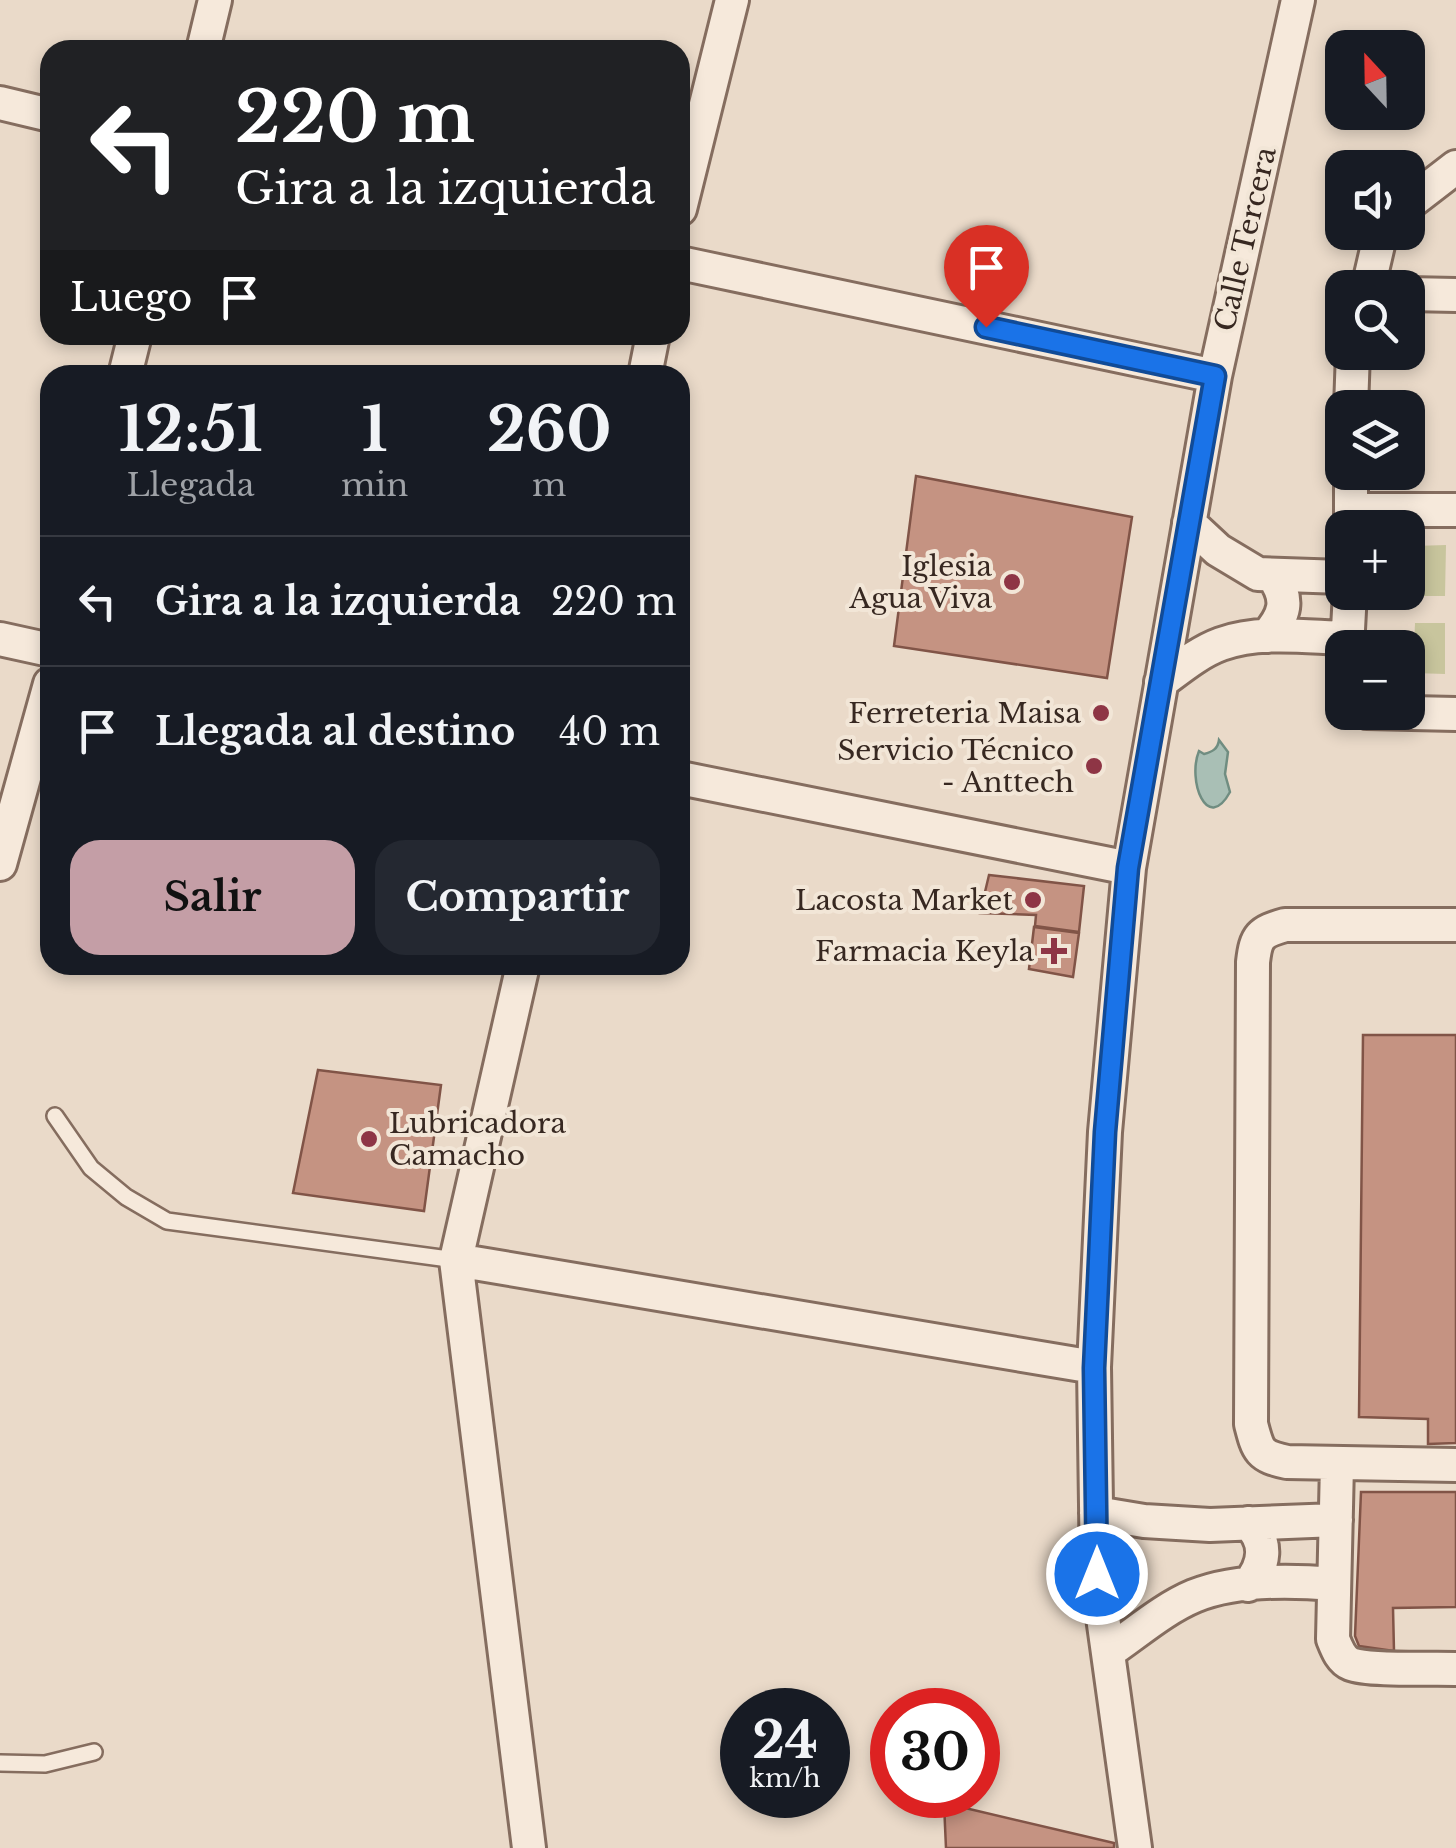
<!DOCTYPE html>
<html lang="es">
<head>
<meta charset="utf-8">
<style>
	body { margin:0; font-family:"Libre Baskerville",serif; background:#242831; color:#f1f3f6; height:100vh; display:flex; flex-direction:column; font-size:38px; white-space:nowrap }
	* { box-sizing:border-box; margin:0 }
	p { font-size:32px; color:#9ea1a6 }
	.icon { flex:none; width:55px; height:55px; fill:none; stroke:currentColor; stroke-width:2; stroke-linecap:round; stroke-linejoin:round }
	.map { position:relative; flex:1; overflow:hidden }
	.sheet { position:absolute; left:40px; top:365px; width:650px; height:610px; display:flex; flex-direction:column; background:#171b24; border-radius:30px; box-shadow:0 5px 15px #0003 }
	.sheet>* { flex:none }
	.top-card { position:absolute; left:40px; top:40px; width:650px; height:305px; border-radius:30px; box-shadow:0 5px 15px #0003; background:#202124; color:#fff; overflow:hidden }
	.needle { width:65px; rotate:338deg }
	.fabs { position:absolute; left:1325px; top:30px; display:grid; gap:20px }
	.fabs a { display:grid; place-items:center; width:100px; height:100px; border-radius:20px; background:#171b24; box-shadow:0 5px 15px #0003; font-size:50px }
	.speed { position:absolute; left:720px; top:1688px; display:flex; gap:20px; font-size:50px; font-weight:700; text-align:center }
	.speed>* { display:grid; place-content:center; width:130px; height:130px; border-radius:50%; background:#171b24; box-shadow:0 5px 15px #0003; line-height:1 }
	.speed small { font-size:25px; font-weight:400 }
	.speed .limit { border:15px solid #d22; background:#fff; color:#111 }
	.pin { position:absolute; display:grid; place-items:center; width:85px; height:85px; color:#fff; margin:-102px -42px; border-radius:50% 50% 50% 0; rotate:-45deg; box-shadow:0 0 10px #0007 }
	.pin .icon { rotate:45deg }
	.me { position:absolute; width:110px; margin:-55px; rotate:0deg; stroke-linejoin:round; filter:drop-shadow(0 0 8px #0008) }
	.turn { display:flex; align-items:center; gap:35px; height:210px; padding:0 30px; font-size:45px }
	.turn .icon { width:130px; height:130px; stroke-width:2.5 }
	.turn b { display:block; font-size:70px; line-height:85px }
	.then { display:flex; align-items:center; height:95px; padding:0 30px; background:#0003; gap:20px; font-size:38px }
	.eta { display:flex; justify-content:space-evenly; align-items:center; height:170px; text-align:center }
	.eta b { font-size:60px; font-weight:700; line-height:70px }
	.action { display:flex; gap:20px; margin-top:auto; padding:20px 30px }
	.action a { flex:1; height:115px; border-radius:30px; background:#c49ea6; color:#111; font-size:40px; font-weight:700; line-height:115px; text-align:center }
	.action a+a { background:#242831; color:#f1f3f6 }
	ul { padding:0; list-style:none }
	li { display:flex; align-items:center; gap:30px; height:130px; padding:0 30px; border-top:2px solid #363941 }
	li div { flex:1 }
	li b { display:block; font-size:38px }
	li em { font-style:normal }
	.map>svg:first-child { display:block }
	.green { fill:#c8c59d }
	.water { fill:#a9bfb5; stroke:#708d81; stroke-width:2.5 }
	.building { fill:#c59382; stroke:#815447; stroke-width:2.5 }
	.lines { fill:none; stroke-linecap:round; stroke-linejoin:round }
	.lane-casing { stroke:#856d5f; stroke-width:20 }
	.street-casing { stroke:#856d5f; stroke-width:38 }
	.lane { stroke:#f6e9db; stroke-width:15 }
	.street { stroke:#f6e9db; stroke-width:32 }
	.route-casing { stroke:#114b97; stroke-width:25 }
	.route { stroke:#1a73e8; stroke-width:18 }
	.poi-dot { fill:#8e3545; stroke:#f2e6d7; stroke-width:4 }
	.labels { text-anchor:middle; stroke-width:8; stroke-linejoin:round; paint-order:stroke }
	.street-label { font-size:28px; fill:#372821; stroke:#f2e6d7 }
	.poi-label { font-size:28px; fill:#372821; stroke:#f2e6d7; text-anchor:end }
</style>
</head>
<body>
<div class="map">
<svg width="1456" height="1848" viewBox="0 0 1456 1848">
	<rect width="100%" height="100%" fill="#eadac9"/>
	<path class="green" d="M1446,545l-1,51h-32l1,-50z
		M1415,623h30v51l-32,-1z"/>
	<path class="water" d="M1219,740l9,12 -3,22 5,18c-23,42 -43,-12 -31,-41l5,3c8,-2 14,-5 15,-14z"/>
	<path class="building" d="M916,476l216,41 -25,161 -213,-32z
		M989,875l95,11 -5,46 -44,-6 1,-11 -56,-2z
		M1034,927l45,6 -6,44 -44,-8z
		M1363,1035h93v408l-28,1v-25l-69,-2z
		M318,1070l123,15 -17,126 -131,-18z
		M1361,1492h95v115l-63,1 1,43 -35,-5 -4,-10z
		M944,1803l170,40v5h-168z"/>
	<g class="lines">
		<g class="lane-casing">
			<path id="lane" d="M55,1116l36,52 35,29 41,24 289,39
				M0,1763l45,1 49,-12"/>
		</g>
		<g class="street-casing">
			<path id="street" d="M203,50l12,-50
				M0,103l50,12
				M1408,204l48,-37
				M680,209l52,-209
				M680,263l535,113
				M1368,288l13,-56
				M1408,294l48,1
				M125,375l10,-40
				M645,375l8,-40
				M1351,408l2,-56
				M1351,510h105
				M1189,523l29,27 40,24 84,3
				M1351,528v-56
				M1267,636c18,-21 23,-36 6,-60
				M0,639l50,11
				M1347,648l3,-56
				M1161,682c19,-14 38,-30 60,-38 40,-14 85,-7 126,-6
				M1367,712l89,2
				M680,778l449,90
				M0,864l50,-180
				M1456,925h-171c-25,7 -29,11 -32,37l-2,462c7,27 8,32 36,38l169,3
				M523,965l-67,295 73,588
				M456,1260l638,107
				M1337,1464l-4,175c4,10 8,21 18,25 18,7 83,4 105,5
				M1096,1513l48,8 66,4 126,-5
				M1248,1585c17,-20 21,-43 0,-62
				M1108,1652c27,-18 55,-43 86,-56 42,-17 95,-16 139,-12
				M1135,1848l-38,-274 -3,-207 11,-235 24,-264 86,-492 83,-376"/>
		</g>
		<use href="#lane" class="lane"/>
		<use href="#street" class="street"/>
	</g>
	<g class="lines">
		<g class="route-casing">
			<path id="route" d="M986,327l229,49 -87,492 -23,264 -11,236 3,206"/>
		</g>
		<use href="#route" class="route"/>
	</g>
	<g class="poi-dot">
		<circle cx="1012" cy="582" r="10"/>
		<circle cx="1101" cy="713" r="10"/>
		<circle cx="1094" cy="766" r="10"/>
		<circle cx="1033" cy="900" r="10"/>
		<path d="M1049 936h10v10h10v10h-10v10h-10v-10h-10v-10h10z"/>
		<circle cx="369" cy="1139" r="10"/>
	</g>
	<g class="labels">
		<g class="street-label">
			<text transform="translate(1245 239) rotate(-77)" y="10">Calle Tercera</text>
		</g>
		<g class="poi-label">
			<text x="992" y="576">Iglesia<tspan x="992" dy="32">Agua Viva</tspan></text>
			<text x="1081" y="723">Ferreteria Maisa</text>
			<text x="1074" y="760">Servicio Técnico<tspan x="1074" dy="32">- Anttech</tspan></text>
			<text x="1013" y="910">Lacosta Market</text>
			<text x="1034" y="961">Farmacia Keyla</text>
			<text x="389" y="1133" text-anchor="start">Lubricadora<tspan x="389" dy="32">Camacho</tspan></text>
		</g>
	</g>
</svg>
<div class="fabs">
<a><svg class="needle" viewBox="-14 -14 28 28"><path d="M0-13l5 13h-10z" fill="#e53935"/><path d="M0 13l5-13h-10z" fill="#9ea1a6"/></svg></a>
<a><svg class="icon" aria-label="sound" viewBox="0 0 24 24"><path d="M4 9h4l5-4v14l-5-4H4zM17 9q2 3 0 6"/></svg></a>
<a><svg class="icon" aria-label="search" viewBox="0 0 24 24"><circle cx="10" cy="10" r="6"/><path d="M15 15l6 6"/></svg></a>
<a><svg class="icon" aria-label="layers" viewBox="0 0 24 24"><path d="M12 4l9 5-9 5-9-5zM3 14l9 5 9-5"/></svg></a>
<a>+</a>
<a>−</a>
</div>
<div class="speed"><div>24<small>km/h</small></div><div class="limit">30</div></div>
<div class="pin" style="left:986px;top:327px;background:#d93025"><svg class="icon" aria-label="arrive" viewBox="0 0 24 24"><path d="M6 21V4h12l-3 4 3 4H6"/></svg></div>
<svg class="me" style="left:1097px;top:1574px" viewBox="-20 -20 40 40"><circle r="17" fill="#1a73e8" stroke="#fff" stroke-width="3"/><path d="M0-11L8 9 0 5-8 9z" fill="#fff"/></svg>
<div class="top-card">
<div class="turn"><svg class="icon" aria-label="left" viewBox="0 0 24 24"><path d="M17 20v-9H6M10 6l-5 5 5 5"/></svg><div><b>220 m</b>Gira a la izquierda</div></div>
<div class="then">Luego<svg class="icon" aria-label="arrive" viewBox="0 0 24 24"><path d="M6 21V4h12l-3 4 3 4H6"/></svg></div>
</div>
<section class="sheet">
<div class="eta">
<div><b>12:51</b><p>Llegada</p></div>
<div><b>1</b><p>min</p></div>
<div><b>260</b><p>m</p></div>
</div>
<ul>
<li><svg class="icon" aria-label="left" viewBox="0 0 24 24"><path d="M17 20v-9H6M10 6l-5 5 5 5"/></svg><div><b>Gira a la izquierda</b></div><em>220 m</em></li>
<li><svg class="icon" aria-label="arrive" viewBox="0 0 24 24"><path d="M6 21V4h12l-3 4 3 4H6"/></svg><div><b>Llegada al destino</b></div><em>40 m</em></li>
</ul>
<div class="action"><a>Salir</a><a>Compartir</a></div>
</section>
</div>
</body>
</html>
